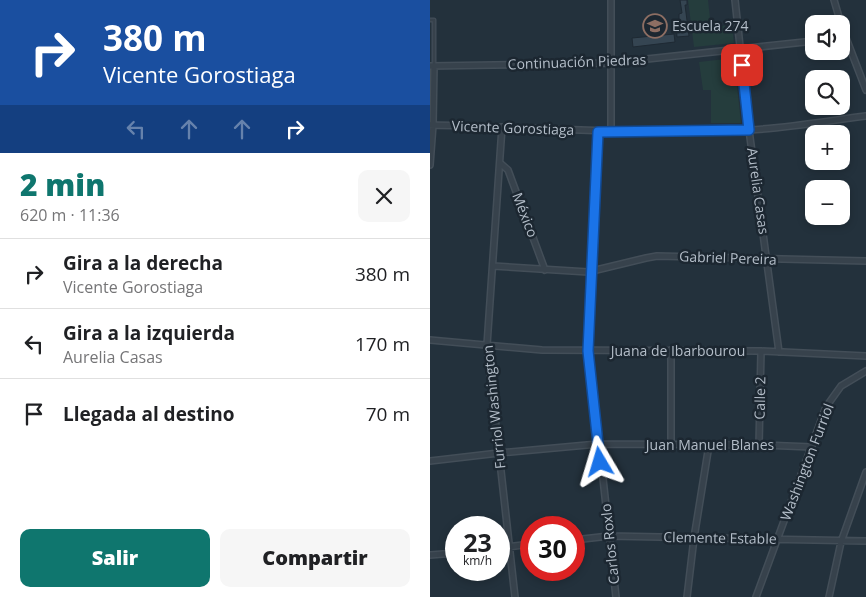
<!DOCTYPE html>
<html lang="es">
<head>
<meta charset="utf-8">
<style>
	body { margin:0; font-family:"Open Sans",sans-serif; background:#f6f6f6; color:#202124; height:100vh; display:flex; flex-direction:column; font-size:19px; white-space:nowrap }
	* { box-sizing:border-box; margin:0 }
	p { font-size:16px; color:#757577 }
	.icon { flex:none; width:28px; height:28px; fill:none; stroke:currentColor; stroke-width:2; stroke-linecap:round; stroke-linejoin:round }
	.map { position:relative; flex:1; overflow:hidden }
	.side { display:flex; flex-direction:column; background:#fff; width:430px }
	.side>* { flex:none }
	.banner { background:#1a4fa0; color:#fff; overflow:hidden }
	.fabs { position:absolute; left:375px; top:15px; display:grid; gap:10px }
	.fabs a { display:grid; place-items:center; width:45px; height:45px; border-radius:10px; background:#fff; box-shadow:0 2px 8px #0003; font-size:25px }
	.speed { position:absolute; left:15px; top:516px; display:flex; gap:10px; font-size:25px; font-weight:700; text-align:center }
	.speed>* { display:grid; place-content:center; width:65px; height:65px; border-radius:50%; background:#fff; box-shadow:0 2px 8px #0003; line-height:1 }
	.speed small { font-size:12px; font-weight:400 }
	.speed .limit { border:8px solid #d22; background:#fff; color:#111 }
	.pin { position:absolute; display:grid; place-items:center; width:42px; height:42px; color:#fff; margin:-21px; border-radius:10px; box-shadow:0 2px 8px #0006 }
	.me { position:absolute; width:55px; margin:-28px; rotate:353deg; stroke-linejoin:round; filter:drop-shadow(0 0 4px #0008) }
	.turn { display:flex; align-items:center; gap:18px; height:105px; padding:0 20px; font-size:22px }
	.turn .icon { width:65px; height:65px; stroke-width:2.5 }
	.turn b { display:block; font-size:35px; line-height:42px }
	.lanes { display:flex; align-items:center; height:48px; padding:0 20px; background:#0003; justify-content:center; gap:25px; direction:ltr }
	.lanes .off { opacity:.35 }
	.round { display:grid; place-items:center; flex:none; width:52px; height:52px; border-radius:10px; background:#f6f6f6 }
	.summary { display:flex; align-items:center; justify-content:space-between; height:85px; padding:0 20px }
	h1 { font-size:30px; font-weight:800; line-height:38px; color:#0f766e }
	.primary-button { display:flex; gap:10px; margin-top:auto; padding:10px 20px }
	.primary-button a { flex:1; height:58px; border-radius:10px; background:#0f766e; color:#fff; font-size:20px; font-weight:800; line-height:58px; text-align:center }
	.primary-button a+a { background:#f6f6f6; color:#202124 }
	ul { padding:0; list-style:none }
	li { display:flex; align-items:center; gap:15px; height:70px; padding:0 20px; border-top:1px solid #e0e0e0 }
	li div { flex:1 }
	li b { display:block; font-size:19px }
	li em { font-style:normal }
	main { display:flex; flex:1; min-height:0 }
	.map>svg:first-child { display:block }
	.green { fill:#253d3d }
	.building { fill:#354552; stroke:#1e2933 }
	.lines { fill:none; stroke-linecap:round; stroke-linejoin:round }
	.lane-casing { stroke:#434e58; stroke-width:5 }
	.street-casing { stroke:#434e58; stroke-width:8 }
	.lane { stroke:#37424c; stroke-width:2.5 }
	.street { stroke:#37424c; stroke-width:5 }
	.route-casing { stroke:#114b97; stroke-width:12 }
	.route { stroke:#1a73e8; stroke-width:9 }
	.labels { text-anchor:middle; stroke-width:5; stroke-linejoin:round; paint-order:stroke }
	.poi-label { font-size:14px; fill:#b3bdc8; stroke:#1c2731; text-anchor:start }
	.street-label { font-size:14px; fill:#b3bdc8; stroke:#1c2731 }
</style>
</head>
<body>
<main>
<section class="side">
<div class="banner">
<div class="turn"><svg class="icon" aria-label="right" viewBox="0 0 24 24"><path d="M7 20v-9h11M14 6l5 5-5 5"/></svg><div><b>380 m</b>Vicente Gorostiaga</div></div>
<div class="lanes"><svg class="icon off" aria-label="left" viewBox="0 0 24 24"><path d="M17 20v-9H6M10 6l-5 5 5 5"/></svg><svg class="icon off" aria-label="ahead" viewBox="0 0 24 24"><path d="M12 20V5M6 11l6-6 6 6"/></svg><svg class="icon off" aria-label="ahead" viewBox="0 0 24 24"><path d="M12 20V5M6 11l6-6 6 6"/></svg><svg class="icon" aria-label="right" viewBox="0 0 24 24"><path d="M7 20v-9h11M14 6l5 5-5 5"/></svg></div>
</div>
<div class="summary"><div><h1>2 min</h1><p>620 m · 11:36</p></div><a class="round"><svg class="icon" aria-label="close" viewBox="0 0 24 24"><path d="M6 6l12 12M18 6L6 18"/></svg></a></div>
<ul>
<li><svg class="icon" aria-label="right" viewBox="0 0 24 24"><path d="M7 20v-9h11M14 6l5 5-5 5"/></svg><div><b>Gira a la derecha</b><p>Vicente Gorostiaga</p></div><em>380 m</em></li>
<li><svg class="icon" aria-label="left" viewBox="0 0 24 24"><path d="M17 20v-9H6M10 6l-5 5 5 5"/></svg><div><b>Gira a la izquierda</b><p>Aurelia Casas</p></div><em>170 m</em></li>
<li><svg class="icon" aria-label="arrive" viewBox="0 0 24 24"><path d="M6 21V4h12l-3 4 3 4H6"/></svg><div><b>Llegada al destino</b></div><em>70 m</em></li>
</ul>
<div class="primary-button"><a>Salir</a><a>Compartir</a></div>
</section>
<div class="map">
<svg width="436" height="597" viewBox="0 0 436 597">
	<rect width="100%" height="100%" fill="#23313c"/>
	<path class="green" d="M258,0h20l3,27 21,-2 2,18 -40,4z
		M304,58l7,65h-30v-33h-8l-4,-28z"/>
	<path class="building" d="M250,0h7v5h-2l4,31 -12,1 -1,-16 3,-1v-6l3,-1z
		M244,34l1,8 -42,5 -1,-9z"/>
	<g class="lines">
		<g class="lane-casing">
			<path id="lane" d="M0,20h4v45"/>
		</g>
		<g class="street-casing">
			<path id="street" d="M181,0v132
				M305,0l14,130 30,222
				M404,0l7,24
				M411,25l25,65
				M0,66l180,-3 204,-22
				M0,125c106,2 213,11 319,5 39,-2 78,-9 117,-14
				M72,127l-15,218 28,252
				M167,132l-8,219 27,246
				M70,163l8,7 37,100
				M0,165l3,-40 1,-59
				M63,266l95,6 58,-14 11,-2 209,5
				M0,340l112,10 219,1 105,5
				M241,445v-95
				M329,445l2,-94
				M0,461l69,-8 99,-9 161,1 53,2
				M144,540l35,-4 257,5
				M69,548l32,-4
				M0,555l26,-2
				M257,597l7,-59 15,-93
				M326,597l70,-190 15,-21 25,-15
				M399,597l12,-55 25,-70"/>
		</g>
		<use href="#lane" class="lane"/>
		<use href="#street" class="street"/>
	</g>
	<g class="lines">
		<g class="route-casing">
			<path id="route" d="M170,462l-12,-111 10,-219 151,-2 -7,-65"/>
		</g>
		<use href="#route" class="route"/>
	</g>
	<defs>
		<g id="school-ring" transform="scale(1.25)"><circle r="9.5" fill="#1c2731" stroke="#8d6e63" stroke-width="1.5"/><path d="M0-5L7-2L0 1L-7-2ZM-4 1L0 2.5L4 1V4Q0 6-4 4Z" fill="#8d6e63"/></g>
	</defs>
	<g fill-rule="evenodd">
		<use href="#school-ring" x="225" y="26"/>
	</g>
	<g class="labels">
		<g class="poi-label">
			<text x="242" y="31">Escuela 274</text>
		</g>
		<g class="street-label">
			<text transform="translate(147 62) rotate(-2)" y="5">Continuación Piedras</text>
			<text transform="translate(83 128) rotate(2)" y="5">Vicente Gorostiaga</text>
			<text transform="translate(328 191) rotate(82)" y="5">Aurelia Casas</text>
			<text transform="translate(95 215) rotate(69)" y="5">México</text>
			<text transform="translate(298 258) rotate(2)" y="5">Gabriel Pereira</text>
			<text x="248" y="356">Juana de Ibarbourou</text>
			<text transform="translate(330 398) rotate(-89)" y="5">Calle 2</text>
			<text transform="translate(64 407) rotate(-96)" y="5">Furriol Washington</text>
			<text x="280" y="450">Juan Manuel Blanes</text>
			<text transform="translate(377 462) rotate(-69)" y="5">Washington Furriol</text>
			<text transform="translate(290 538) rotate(1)" y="5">Clemente Estable</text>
			<text transform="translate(180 544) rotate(-96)" y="5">Carlos Roxlo</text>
		</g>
	</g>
</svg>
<div class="fabs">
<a><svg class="icon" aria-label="sound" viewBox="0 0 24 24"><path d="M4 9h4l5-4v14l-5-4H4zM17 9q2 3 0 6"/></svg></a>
<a><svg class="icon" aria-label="search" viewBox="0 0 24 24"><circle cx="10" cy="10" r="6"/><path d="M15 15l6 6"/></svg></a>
<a>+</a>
<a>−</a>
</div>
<div class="speed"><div>23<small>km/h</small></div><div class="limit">30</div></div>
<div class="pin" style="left:312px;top:65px;background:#d93025"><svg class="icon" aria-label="arrive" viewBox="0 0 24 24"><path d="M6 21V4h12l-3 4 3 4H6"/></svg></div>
<svg class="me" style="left:170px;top:462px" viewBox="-20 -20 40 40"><path d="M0-17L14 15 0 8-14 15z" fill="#1a73e8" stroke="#fff" stroke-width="4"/></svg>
</div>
</main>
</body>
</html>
